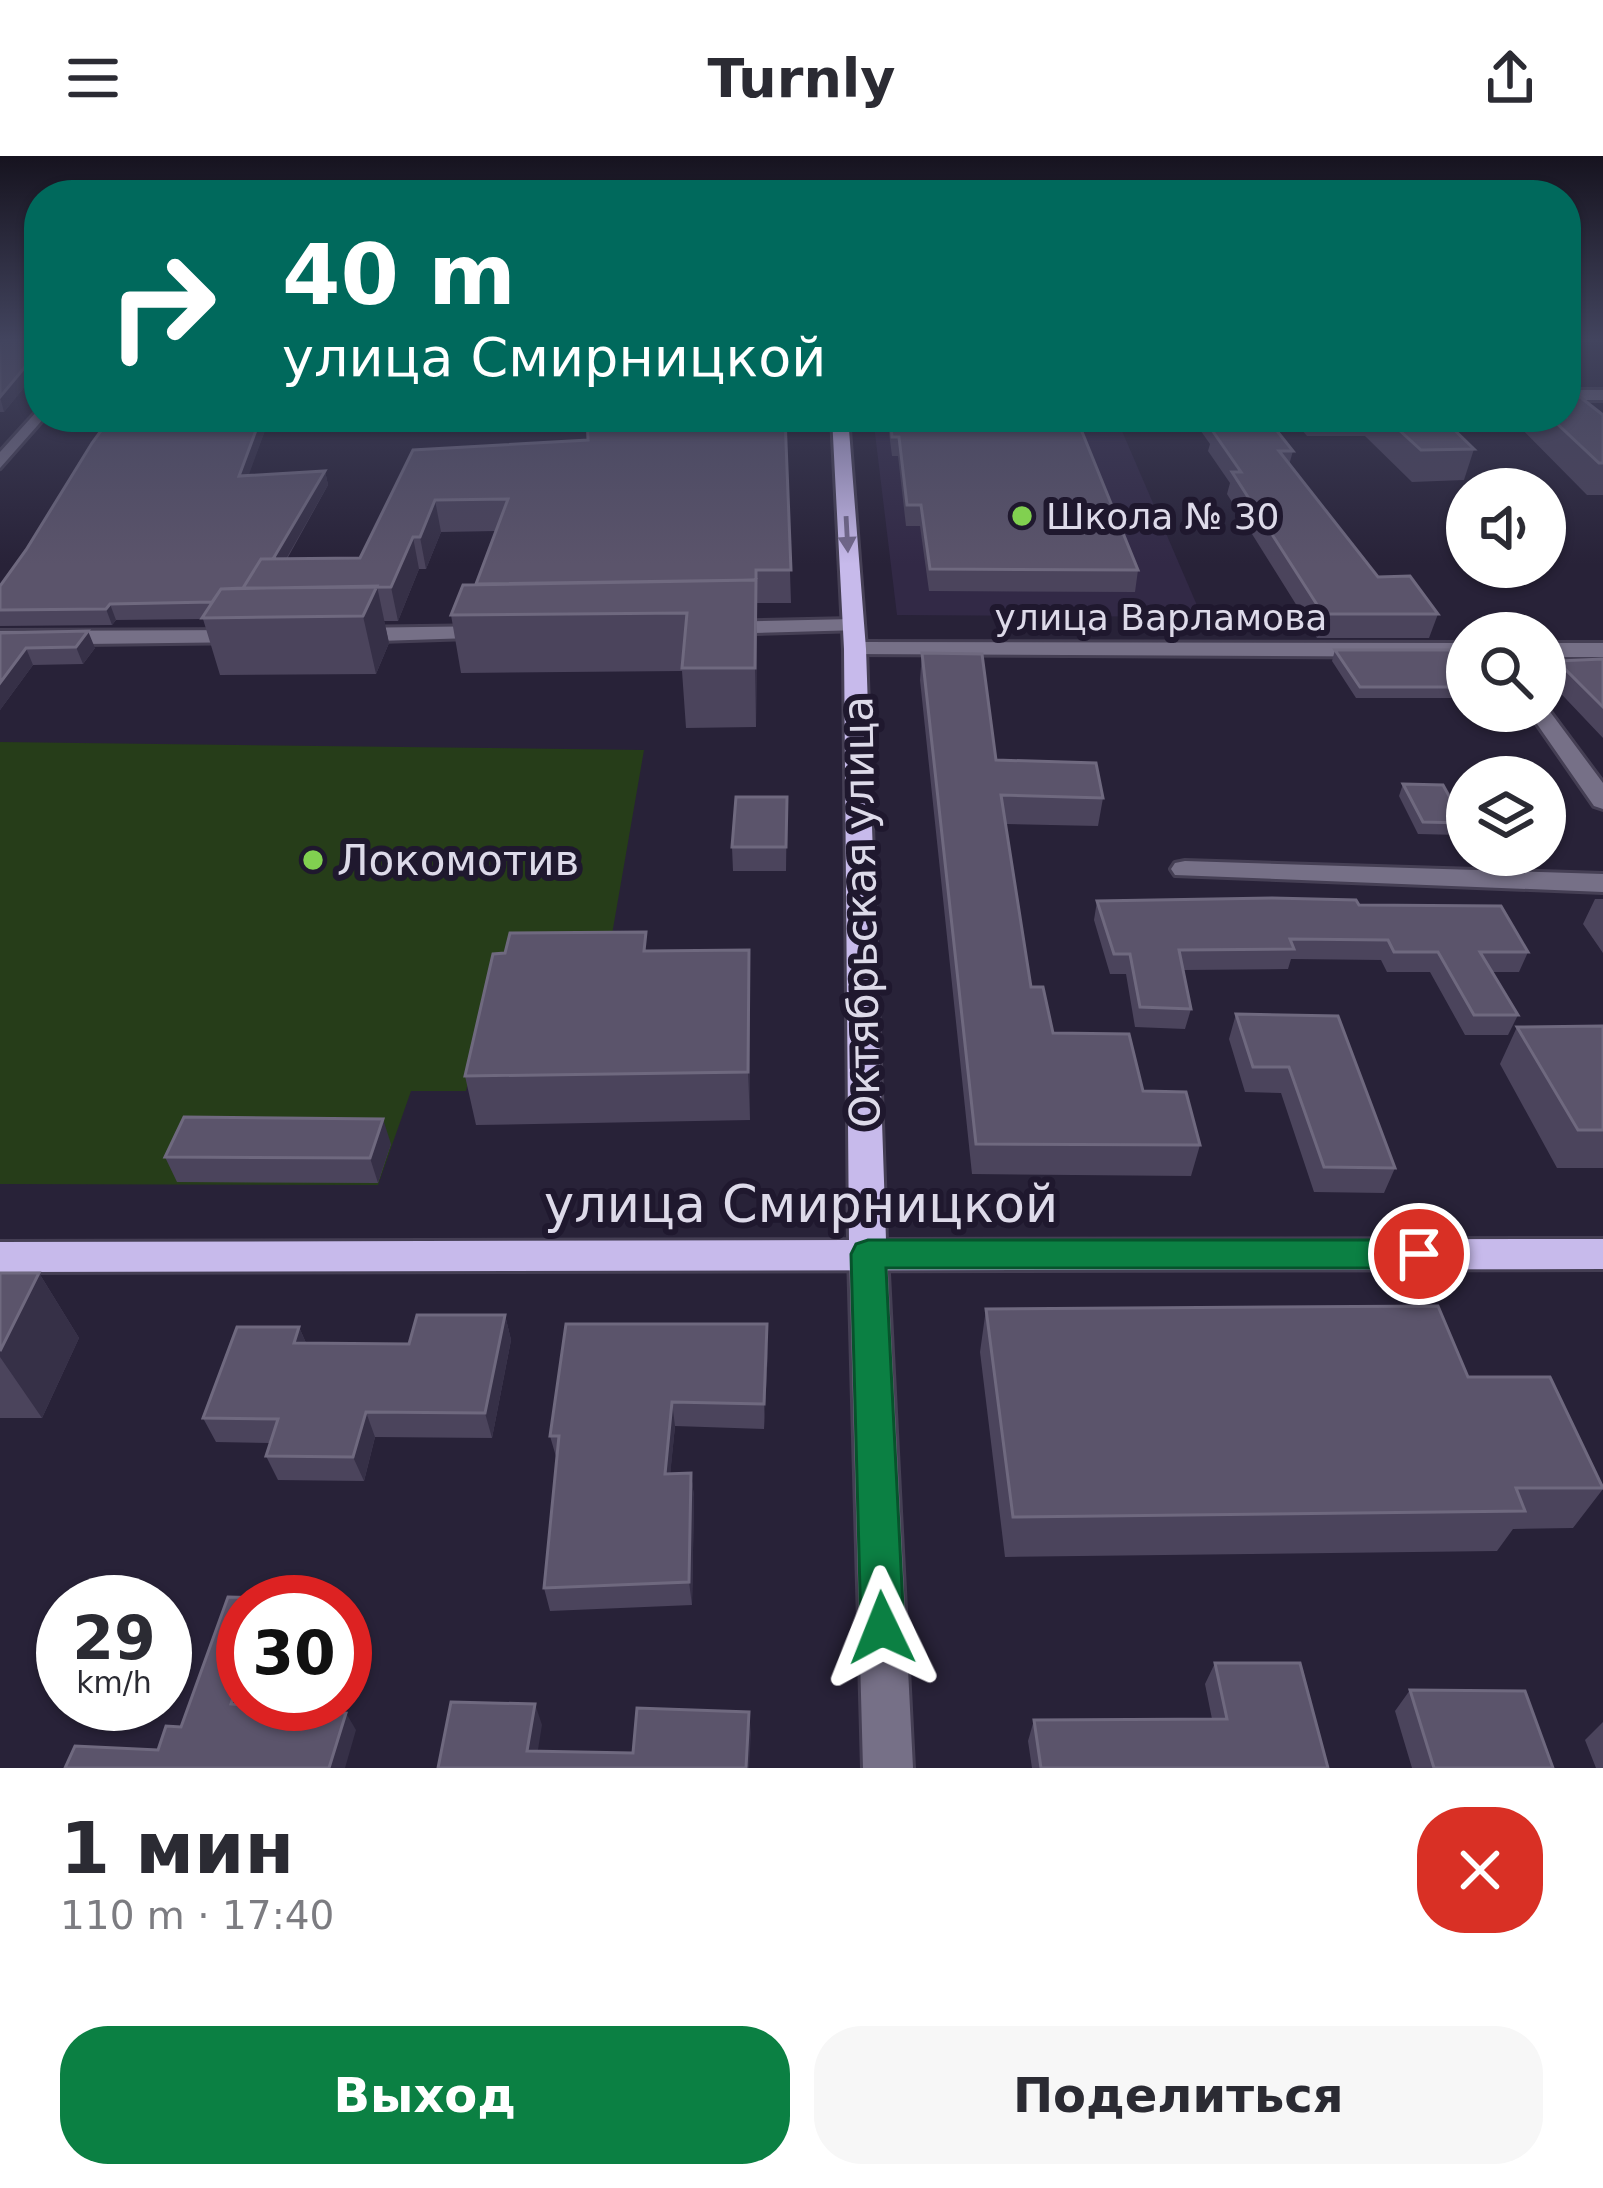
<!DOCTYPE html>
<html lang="ru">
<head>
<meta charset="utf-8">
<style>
	body { margin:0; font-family:"DejaVu Sans",sans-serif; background:#f7f7f7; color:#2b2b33; height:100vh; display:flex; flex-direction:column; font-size:45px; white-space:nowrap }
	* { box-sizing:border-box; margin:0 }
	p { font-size:39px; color:#7c7c81 }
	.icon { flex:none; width:66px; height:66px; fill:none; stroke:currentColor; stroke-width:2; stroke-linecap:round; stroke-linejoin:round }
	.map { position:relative; height:1612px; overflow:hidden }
	.sheet { display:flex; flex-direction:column; background:#fff; flex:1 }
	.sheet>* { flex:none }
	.top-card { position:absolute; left:24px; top:24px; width:1557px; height:252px; border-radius:48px; box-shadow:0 3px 9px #0004; background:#00695c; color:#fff; overflow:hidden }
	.controls { position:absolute; left:1446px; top:312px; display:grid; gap:24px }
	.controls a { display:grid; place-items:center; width:120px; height:120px; border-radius:50%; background:#fff; box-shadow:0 3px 9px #0004; font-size:60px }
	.speed { position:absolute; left:36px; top:1419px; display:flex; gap:24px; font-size:60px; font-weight:700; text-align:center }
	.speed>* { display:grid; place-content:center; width:156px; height:156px; border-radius:50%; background:#fff; box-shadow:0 3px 9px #0004; line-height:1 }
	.speed small { font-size:30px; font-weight:400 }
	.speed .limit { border:18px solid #d22; background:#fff; color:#111 }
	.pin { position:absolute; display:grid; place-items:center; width:102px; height:102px; color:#fff; margin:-51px; border:6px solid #fff; border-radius:50%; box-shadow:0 3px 12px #0007 }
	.me { position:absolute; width:132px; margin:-66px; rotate:358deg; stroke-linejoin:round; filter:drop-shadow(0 0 9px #0008) }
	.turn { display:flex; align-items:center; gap:42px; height:252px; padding:0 60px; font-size:54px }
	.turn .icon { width:156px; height:156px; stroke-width:2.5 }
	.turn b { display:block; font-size:84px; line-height:102px }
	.round { display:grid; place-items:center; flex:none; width:126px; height:126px; border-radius:48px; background:#f7f7f7 }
	.head { display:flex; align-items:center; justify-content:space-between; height:204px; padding:0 60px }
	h1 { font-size:72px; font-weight:700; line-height:90px }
	.action { display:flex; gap:24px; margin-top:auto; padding:24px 60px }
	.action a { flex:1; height:138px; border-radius:48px; background:#0b8043; color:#fff; font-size:48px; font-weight:700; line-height:138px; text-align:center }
	.action a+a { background:#f7f7f7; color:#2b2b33 }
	header { display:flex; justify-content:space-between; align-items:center; height:156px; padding:0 60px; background:#fff; font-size:54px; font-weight:700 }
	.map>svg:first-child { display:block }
	.built { fill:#322946 }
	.green { fill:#263d19 }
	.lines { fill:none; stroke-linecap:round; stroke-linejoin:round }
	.minor-casing { stroke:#453f54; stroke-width:6 }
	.major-casing { stroke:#453f54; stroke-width:6 }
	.minor { fill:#767087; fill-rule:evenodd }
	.major { fill:#c7baeb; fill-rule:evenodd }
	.wall { fill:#4b445c }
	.shaded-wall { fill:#363047 }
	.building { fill:#5b546b; stroke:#6f697f; stroke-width:3 }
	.oneway { fill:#73698c }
	.route { fill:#0b8043; stroke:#07532c; stroke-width:3 }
	.poi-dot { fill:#81d050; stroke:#1f182e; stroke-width:4.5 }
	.labels { text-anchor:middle; stroke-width:12; stroke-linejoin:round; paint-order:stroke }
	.far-poi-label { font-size:36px; fill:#dddae9; stroke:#1f182e; text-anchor:start }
	.far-street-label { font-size:36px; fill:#dddae9; stroke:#1f182e }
	.poi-label { font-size:42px; fill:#dddae9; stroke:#1f182e; text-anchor:start }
	.street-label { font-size:42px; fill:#dddae9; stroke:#1f182e }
	.near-street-label { font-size:51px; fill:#dddae9; stroke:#1f182e }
</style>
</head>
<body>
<header><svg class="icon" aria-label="menu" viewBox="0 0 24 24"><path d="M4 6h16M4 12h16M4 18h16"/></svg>Turnly<svg class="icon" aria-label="share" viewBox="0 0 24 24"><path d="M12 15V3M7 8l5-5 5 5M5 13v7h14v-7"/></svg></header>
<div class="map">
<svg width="1603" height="1612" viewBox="0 0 1603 1612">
	<rect width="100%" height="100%" fill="#282238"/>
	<path class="built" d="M873,261h243l86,200 -305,-2z"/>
	<path class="green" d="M0,586l644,8 -38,219 -111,1 -29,121h-55l-33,94 -378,-1z"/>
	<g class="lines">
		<g class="minor-casing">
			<path id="minor" d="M1566,234h37v10h-37z
				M39,253v8h6l-45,51v-16z
				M853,463l8,1v10l-146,4 -11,-6 11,-6z
				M493,470l8,1v10l-152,5 -11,-7 11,-7z
				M247,474l11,7 -3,5 -255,3v-14z
				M855,486l612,1v14l-620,-3 -3,-5z
				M1545,487h58v14h-58z
				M1545,549l58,78v26l-9,-3 -66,-95h17z
				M1185,705l418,13v18l-428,-17 -4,-6 4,-6z
				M868,1083l13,4 6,11 26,514h-50l-14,-514 6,-11z"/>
		</g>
		<g class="major-casing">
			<path id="major" d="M832,261h16l18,232 20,591 717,-1v30l-1603,3v-30l849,-2 -5,-591z"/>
		</g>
		<use href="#minor" class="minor"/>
		<use href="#major" class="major"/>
	</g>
	<path class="wall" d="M39,182v42h-9l-26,32h-4v-68z
		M1603,259v80h-16l-77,-78z
		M111,261h265h-106l-22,58 77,-4 3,14 -41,74 73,-1 53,-108 175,-10 -1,-18 -138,-3v-2h336l6,186h-34l-1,124 -70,1 -4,-57 -221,2 -10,-58 25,-31 20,-53 -55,1 -15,37h-7l-21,52h-14l5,22 -13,31 -156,1 -17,-56 -87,1 -4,5 -112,1v-40l26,-36z
		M887,261h189l62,153 -3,22 -206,-1 -9,-65h-14l-8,-70h-6z
		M1191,261h75l27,34 -4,14 89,112 60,37 -9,24h-112l-90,-144 3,-11 -22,-32 2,-7z
		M1291,261h150l33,32 -10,31 -52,2 -47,-46h-58z
		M0,477l95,15 -12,16 -50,1 -33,45z
		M1335,494l132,25v23h-111l-24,-37z
		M922,497l74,107 107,38 -5,28 -92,-2 25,163 22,46 90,58 57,54 -9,31 -219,-2 -52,-494z
		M1603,503v79l-54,-57 8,-20z
		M1403,628l61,39 -5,12 -41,-1 -19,-38z
		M787,641l-1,74h-53l-1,-24z
		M1595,743h8v54l-20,-29z
		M1097,745l262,4 169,47 -9,20h-27l26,43 -10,20h-43l-35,-63h-43l-6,-12 -90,-1 -3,10 -105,1 8,39 -6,20 -50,-2 -9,-53h-16l-16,-54z
		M648,795l102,46v123l-274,5 -11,-49z
		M1236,858l159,154 -11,25 -70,-1 -33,-99 -36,-1 -16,-53z
		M1603,870v142h-46l-57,-104 17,-37z
		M391,988l-13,39 -201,-1 -12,-25z
		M0,1117h39l40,65 -37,80h-42z
		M986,1153l482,68 135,109v3l-30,39 -60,1 -16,22 -492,6 -25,-205z
		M505,1159l6,25 -19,98 -117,-1 -11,44 -86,-1 -12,-24 4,-13 -54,-1 -13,-24 96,-91 7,16 103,1z
		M768,1193l-4,80 -89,-3 -5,48 21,-1 3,24 -2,108 -142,6 -6,-23 13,-128 -7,-24z
		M1215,1507l113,105h-296l-4,-27 6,-21 178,-1 -7,-35z
		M1410,1534l143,78h-141l-17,-57z
		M1603,1566v46h-7l-11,-28z"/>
	<path class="shaded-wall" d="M25,211l5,13 -26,32 -4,-15z
		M261,261h9l-27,74 -4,-15z
		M325,315l3,14 -59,104h-14z
		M435,344l6,32 -15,37 -6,-32z
		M413,381l6,32 -21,52 -7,-34z
		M756,424l1,56 -1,91 -1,-59z
		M377,430l12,57 -13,31 -13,-58z
		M110,448l6,16 -4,5 -6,-16z
		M88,475l7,17 -12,16 -7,-17z
		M26,492l7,17 -33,45v-27z
		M749,794l1,47v123l-2,-48z
		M383,963l8,25 -13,39 -8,-25z
		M39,1117l40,65 -37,80 -42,-61v-6z
		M505,1159l6,25 -19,98 -7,-25z
		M767,1168l1,25 -4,80v-25z
		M299,1171l11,25 -16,-9z
		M672,1246l3,24 -7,72 -3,-24z
		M366,1256l9,25 -11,44 -11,-24z
		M691,1317l3,24 -2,108 -3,-23z
		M243,1512v36h6l-6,18 -12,-18z
		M535,1548l7,21 -7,43 -8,-17z
		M749,1556l2,21 -2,35h-3z
		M346,1557l10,17 -11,38h-16z"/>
	<path class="building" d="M6,182h33v29h-14l-25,30v-53z
		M1566,230l37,29v48h-4l-49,-46h16z
		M111,261h150l-22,59 86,-5 -52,88h-12l-18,29 -22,1 -9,13 -102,2 -4,5 -106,1v-24l26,-36 66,-107z
		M587,261h198l6,153h-35v12v-2l-280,4 32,-85 -73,1 -15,37h-7l-22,50 -148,1 18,-29 99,-1 53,-108 175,-10z
		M890,261h186l62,153 -208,-1 -9,-64h-14l-8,-68h-7z
		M1209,261h57l27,34h-14l99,126 32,-1 28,38h-115l-91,-142h9l-29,-42h7z
		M1385,261h56l33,32 -53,1z
		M756,424l-1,88h-73l5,-55 -236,2 12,-30z
		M377,430l-14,30 -161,2 19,-29z
		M88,475l-12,16 -50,1 -26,35v-50z
		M1335,494h115l17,25v12h-107z
		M922,497l60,1 14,106 100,3 7,35 -102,-3 30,192h12l10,46 76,1 14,57 43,1 14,53 -224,-1z
		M1603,503v48l-46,-46z
		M1403,628l40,1 21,38 -41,-1z
		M736,641h51l-1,50h-54z
		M1272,742l84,2 3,5 142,1 27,46h-48l38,63h-44l-36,-63h-44l-6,-12 -98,-1 4,10 -115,1 12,59 -51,-2 -10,-53h-16l-17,-53z
		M646,776l-2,19 105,-1 -1,122 -283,4 28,-122 12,-1 5,-20z
		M1236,858l102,2 57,152 -71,-1 -35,-100h-36z
		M1603,870v104h-25l-61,-103z
		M184,961l199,2 -13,39 -205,-1z
		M0,1117h39l-39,78z
		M1438,1150l30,71h82l53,111h-87l9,23 -512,6 -27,-208z
		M417,1159h88l-20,98 -119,-1 -13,45 -87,-1 12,-37 -75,-1 34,-91h62l-5,16 115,1z
		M566,1168h201l-3,80 -92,-2 -7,72 26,-1 -2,109 -145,6 15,-152h-9z
		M228,1441l39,1 -2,4h-22v66l-12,36 115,9 -17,55h-264l10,-22 83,4 8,-24 15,1z
		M1215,1507h85l28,105h-287l-7,-48 193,-1z
		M1410,1534l115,1 28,77h-119z
		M451,1546l84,2 -8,47 106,2 4,-45 112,4 -3,56h-308z"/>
	<defs><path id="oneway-solid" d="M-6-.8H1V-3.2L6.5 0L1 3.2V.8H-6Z" transform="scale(3)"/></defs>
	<use class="oneway" href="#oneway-solid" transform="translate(847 378) rotate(87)"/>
	<linearGradient id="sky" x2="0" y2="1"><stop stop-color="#16131f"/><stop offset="0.45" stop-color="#42445e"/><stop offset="1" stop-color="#42445e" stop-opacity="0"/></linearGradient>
	<rect width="1603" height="408" fill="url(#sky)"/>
	<path class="route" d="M868,1084h551l12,4 5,10 -5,10 -12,4h-533l18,360 -7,15 -15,6 -15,-6 -6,-15 -10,-374 5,-10z"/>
	<g class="poi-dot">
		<circle cx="1022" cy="360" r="12"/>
		<circle cx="313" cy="704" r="12"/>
	</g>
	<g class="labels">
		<g class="far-poi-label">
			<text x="1046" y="373">Школа № 30</text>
		</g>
		<g class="far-street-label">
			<text x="1161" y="474">улица Варламова</text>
		</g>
		<g class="poi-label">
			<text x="337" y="719">Локомотив</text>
		</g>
		<g class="street-label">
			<text transform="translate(861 756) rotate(-91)" y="15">Октябрьская улица</text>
		</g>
		<g class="near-street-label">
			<text x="801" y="1066">улица Смирницкой</text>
		</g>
	</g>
</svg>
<div class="controls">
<a><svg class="icon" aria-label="sound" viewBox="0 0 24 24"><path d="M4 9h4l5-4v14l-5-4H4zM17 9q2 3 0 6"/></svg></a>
<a><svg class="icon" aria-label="search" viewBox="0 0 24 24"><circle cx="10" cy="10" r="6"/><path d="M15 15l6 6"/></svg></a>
<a><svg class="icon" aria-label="layers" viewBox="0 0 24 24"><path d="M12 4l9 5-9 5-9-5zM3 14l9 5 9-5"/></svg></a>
</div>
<div class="speed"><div>29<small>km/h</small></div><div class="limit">30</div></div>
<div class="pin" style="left:1419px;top:1098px;background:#d93025"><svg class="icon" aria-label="arrive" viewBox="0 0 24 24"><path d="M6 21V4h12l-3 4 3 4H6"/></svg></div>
<svg class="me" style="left:882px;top:1472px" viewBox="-20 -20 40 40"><path d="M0-17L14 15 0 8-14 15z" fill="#0b8043" stroke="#fff" stroke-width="4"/></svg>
<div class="top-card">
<div class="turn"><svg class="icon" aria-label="right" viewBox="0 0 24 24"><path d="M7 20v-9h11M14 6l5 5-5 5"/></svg><div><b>40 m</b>улица Смирницкой</div></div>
</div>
</div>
<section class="sheet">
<div class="head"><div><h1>1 мин</h1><p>110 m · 17:40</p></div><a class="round" style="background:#d93025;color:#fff"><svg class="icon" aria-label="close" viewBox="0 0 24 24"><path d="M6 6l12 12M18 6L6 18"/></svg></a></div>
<div class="action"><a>Выход</a><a>Поделиться</a></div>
</section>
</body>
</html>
